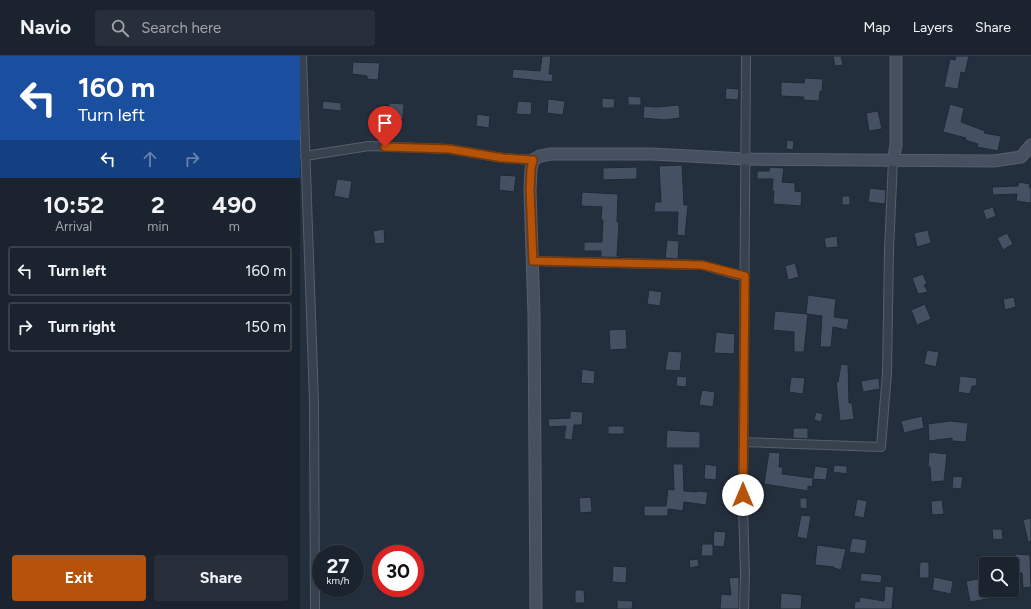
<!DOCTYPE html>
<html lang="en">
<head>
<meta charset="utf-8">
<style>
	body { margin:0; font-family:Figtree,sans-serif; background:#282f3a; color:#f1f3f6; height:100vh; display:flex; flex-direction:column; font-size:15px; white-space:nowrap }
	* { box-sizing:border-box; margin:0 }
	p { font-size:13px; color:#a0a4aa }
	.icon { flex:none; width:22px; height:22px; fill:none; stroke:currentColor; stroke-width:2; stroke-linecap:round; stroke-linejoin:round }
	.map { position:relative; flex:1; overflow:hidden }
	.panel { display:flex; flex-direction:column; background:#1b232e; width:300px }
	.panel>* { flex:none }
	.banner { background:#1a4fa0; color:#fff; overflow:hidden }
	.tools { position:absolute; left:679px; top:501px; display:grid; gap:8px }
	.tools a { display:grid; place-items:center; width:40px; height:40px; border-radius:4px; background:#1b232e; box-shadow:0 1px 3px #0004,0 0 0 1px #39404a; font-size:20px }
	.speed { position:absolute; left:12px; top:489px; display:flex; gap:8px; font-size:20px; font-weight:700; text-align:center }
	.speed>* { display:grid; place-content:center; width:52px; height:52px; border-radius:50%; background:#1b232e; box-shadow:0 1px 3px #0004,0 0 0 1px #39404a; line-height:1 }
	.speed small { font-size:10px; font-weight:400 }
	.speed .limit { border:6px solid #d22; background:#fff; color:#111 }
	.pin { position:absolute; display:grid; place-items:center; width:34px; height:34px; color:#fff; margin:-41px -17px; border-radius:50% 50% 50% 0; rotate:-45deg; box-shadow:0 0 4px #0007 }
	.pin .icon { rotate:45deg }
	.me { position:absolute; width:44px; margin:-22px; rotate:0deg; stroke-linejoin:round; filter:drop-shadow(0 0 3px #0008) }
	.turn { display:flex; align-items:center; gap:14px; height:84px; padding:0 12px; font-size:18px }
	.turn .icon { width:52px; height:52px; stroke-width:2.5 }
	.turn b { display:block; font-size:28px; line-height:34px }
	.lanes { display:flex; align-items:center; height:38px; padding:0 12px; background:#0003; justify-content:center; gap:20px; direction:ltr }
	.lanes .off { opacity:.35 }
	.eta { display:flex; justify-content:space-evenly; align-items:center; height:68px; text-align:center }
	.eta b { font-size:24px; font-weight:700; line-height:28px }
	.primary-button { display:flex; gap:8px; margin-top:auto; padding:8px 12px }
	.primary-button a { flex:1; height:46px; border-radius:4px; background:#b45309; color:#fff; font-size:16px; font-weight:700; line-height:46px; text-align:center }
	.primary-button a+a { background:#282f3a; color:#f1f3f6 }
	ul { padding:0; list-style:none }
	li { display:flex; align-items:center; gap:12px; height:50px; margin:0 8px 6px; padding:0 4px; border:2px solid #39404a; border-radius:4px }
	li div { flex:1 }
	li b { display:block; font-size:15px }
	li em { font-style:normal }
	header { display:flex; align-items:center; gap:24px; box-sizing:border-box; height:56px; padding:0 20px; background:#1b232e; border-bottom:1px solid #39404a }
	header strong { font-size:19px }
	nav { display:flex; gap:22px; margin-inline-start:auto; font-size:14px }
	.search { width:280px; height:36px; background:#282f3a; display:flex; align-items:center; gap:10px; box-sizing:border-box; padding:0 14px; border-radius:4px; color:#a0a4aa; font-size:15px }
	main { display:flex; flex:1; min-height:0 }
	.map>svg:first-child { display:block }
	.building { fill:#455162; stroke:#1f2835 }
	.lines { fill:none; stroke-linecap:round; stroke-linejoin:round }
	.street-casing { stroke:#565f6c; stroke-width:10 }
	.secondary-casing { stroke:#565f6c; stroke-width:13 }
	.street { stroke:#38414e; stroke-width:8 }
	.secondary { stroke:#465061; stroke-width:11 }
	.route-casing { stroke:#753606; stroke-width:10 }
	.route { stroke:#b45309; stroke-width:7 }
</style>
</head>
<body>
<header>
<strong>Navio</strong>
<div class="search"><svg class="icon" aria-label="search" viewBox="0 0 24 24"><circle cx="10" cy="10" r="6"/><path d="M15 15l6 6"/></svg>Search here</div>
<nav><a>Map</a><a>Layers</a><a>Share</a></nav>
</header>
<main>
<section class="panel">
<div class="banner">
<div class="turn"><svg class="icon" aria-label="left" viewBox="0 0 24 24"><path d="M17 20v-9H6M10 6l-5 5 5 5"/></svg><div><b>160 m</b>Turn left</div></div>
<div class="lanes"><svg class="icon" aria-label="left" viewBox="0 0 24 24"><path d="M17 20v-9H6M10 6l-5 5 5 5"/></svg><svg class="icon off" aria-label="ahead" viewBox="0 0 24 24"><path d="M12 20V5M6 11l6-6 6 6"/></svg><svg class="icon off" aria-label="right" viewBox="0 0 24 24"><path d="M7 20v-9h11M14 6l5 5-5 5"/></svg></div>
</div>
<div class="eta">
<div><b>10:52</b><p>Arrival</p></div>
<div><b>2</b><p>min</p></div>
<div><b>490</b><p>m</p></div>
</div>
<ul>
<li><svg class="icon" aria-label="left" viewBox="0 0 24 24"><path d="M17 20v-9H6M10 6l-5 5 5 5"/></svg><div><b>Turn left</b></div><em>160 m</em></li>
<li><svg class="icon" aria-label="right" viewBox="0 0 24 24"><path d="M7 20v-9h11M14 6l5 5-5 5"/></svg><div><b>Turn right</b></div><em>150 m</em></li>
</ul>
<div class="primary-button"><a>Exit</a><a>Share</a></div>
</section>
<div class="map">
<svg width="731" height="553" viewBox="0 0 731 553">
	<rect width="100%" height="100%" fill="#242f3e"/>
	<path class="building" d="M242,0h9l-2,18h4l-1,8 -40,-4 1,-9 27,2z
		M533,0h8l2,9 -8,1z
		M656,0h13l-4,17 -4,-1 -3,17 -14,-2 6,-28 5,1z
		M53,6l27,1 -2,17 -11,-1v-3l-15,-2z
		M505,22l18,1 -1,13 -2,-1 -1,10 -16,-1 1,-3 -23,-1v-14l23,1z
		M426,32l13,1 -1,11 -13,-1z
		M328,40l13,1v8h-13z
		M302,42l13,1 -1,9h-12z
		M248,43l17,2 -2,14 -16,-2z
		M23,45l18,2v8l-19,-2z
		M218,45l14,1 -1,13 -15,-1z
		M89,47l15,1 -1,15 -15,-1z
		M650,48l14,4 -3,14 24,9 -1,2 17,3 -3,15 -21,-4 1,-3 -13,-4 1,-2 -23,-6z
		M379,49l1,13 -15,2 -22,-2 1,-12 12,1z
		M578,55l4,18 -13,2 -3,-18z
		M177,58l13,2 -1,12 -13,-2z
		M487,84l7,1 -1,9 -7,-1z
		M382,109l2,40h4l-3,31 -8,-1 1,-23h-24l1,-10h6l-2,-36z
		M337,111v12l-34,1v-12z
		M470,111l14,1 -2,14 13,1v8l7,1 -1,14 -28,-2 1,-13 -2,-1 1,-11h-16v-8h12z
		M200,119l16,1 -2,16 -15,-2z
		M37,123l15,2 -3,18 -15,-3z
		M719,126l11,2 -1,3h2v16l-15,-2 1,-7 -24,1 -1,-8 26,-1z
		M570,132l16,2 -1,14 -17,-2z
		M282,136l36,2 -1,28h2l-2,34 18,1v1l-34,-1v-6h-17v-9h18l1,-22h-2l1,-13 -21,-1z
		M542,140h8v9h-8z
		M693,151l3,9 -10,4 -3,-10z
		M84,173l1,14 -10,1 -2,-13z
		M628,174l3,13 -14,4 -3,-14z
		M707,177l6,11 -10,6 -6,-12z
		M537,180l1,11 -12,1 -2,-10z
		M367,184l12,1 -1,18 -13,-1z
		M495,207l4,14 -11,3 -3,-14z
		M623,218l4,10 -3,1 4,7 -10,2 -6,-16z
		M349,234l13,2 -2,14 -13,-2z
		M508,239l28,4 -2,18 15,2 -2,11 -14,-3 -2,20h-11l2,-31 -16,-2z
		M714,241l2,10 -11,3 -2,-11z
		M625,248l6,15 -14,6 -6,-15z
		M475,255l33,3 -4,38h-10v-20l-21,-2z
		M326,273l1,20 -17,1 -1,-20z
		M416,276l19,2 -1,20 -20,-1z
		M627,294l12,2 -3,15 -12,-3z
		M368,295l14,1 -2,19 -15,-1z
		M541,308l7,1 1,38h3l2,16 -14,2 -4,-39h2z
		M282,313l13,2 -1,13 -13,-1z
		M377,320l10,1 -1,10 -10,-1z
		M660,320l17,2 -1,8h-4l-2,8 -12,-2z
		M491,321l14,1 -2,16 -14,-2z
		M579,322l1,11 -17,3 -2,-11z
		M402,334l13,2 -2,15 -14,-2z
		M270,355l13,1 -1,13h-8l-2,15 -8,-1 2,-13 -17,1 -1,-8 22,-1z
		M516,356l7,2 -2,8 -7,-2z
		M622,360l2,12 -20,5 -3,-12z
		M650,365l18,2 -2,19 -14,-1v-3l-23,3 -1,-17z
		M308,370h16v8h-16z
		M493,372h15v11l-15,-1z
		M367,374l33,2v16h-34z
		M469,396l11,1 -1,14h4l-1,7 31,4 2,-12 13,2 -2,12 -13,-1 -1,8 -4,-1v5l-44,-7z
		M629,396l18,2 -3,27 -13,1 -1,-15 -2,-1z
		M373,408h10l1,27 13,1v-1l11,1 -2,13 -22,-3 -1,9 -15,-2v7h-24v-10h22l2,-17 6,1z
		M405,408l12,2 -1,14 -12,-1z
		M534,409l13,1v8l-14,-2z
		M653,420l10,1 -2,12 -9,-1z
		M291,441l1,15 -12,1 -1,-15z
		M500,442h7v11l-7,-1z
		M557,443l10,2 -3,17 -10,-2z
		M642,444l2,14 -12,1 -1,-14z
		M501,459l10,1 -4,23 -10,-2z
		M731,462v23l-3,1 -5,-22z
		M692,473h10l1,10 -10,1z
		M414,475l12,1 -2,15 -11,-1z
		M552,482l15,2 -2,14 -16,-2z
		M402,488h11v12h-12z
		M517,489l29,4 -5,21 -7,-2v-1l-19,-2z
		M715,498l15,1 1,32 -8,1 -1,-15h-7z
		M398,503l1,7 -9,2 -1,-8z
		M620,506h9v16h-10z
		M313,510l14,1 -1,16 -14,-1z
		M561,517l21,2 -1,8 -21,-2z
		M439,521v32h-19l1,-15 10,1 -2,-17z
		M634,521l19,4 -2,13 -19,-4z
		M686,522v12h6l1,8 -23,4 -4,-21z
		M585,530l9,1 -2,22h-38l1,-8 4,1 1,-5 24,4z
		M275,534h9l1,13h-10z
		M481,537l21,2 -1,14h-21z
		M317,544l16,1 -1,8h-15z"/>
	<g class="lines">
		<g class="street-casing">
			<path id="street" d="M2,0l12,345 1,208
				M5,100l64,-10 80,3 54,9 30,2
				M233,205l169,4 43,12
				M444,386l137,5 6,-74 2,-123 4,-90
				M444,553l1,-36 -2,-65 3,-452"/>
		</g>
		<g class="secondary-casing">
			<path id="secondary" d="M593,104l3,-14v-90
				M236,553l-2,-294 -4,-125 1,-21 2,-9 7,-4 11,-2h101l93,5 249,2 27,-4 10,-12"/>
		</g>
		<use href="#street" class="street"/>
		<use href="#secondary" class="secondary"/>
	</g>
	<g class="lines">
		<g class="route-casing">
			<path id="route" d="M85,91l64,2 54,9 30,2 -2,9 -1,21 3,71 169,4 43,11 -2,219"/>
		</g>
		<use href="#route" class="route"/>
	</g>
</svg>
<div class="tools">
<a><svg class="icon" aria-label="search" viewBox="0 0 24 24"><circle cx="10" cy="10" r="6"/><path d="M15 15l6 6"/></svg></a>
</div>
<div class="speed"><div>27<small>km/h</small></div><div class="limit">30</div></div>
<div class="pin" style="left:85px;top:91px;background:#d93025"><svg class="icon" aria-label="arrive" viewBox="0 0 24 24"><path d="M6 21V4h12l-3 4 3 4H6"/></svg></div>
<svg class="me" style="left:443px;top:439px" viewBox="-20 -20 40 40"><circle r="19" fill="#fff"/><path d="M0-13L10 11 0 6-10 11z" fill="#b45309"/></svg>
</div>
</main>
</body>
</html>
